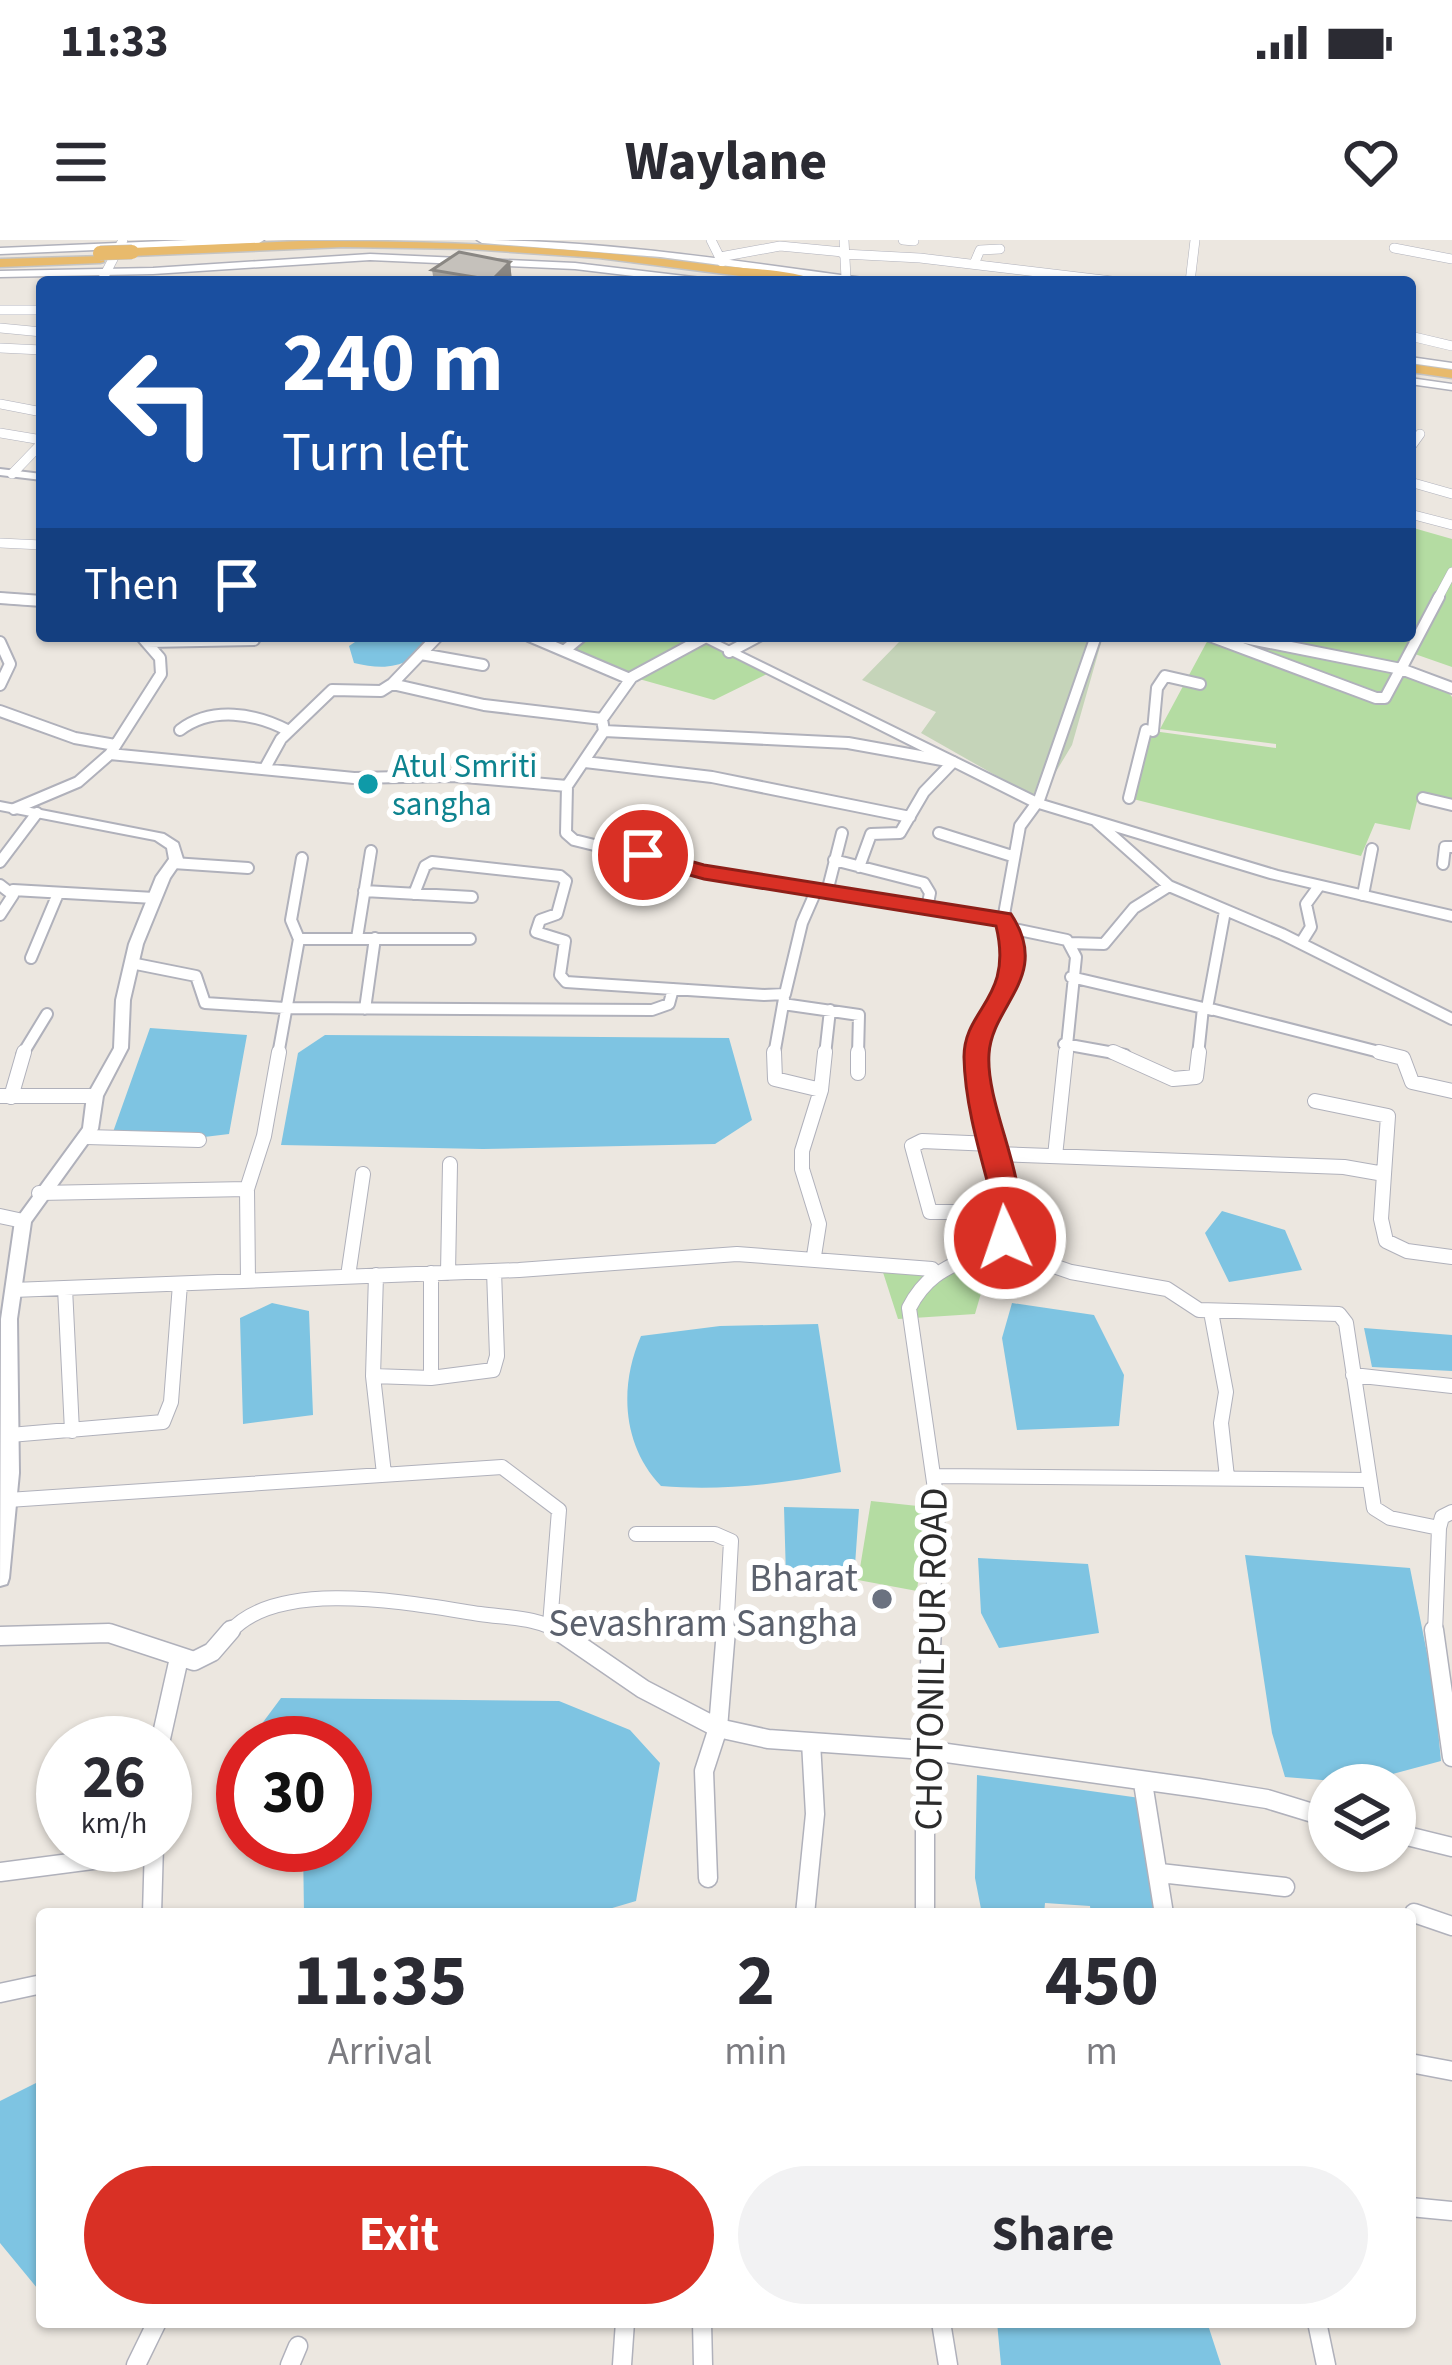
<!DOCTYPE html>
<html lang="en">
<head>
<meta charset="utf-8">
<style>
	body { margin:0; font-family:"Source Sans 3",sans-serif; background:#f2f2f3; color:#2b2b33; height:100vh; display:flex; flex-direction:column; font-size:45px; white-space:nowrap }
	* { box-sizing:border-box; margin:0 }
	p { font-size:39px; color:#7c7c81 }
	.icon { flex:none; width:66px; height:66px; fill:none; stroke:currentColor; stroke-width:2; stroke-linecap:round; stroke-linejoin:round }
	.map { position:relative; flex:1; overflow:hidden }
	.drawer { position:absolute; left:36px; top:1668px; width:1380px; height:420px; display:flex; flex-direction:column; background:#fff; border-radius:12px; box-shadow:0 3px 9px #0004 }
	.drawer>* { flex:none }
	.top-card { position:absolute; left:36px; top:36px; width:1380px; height:366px; border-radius:12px; box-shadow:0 3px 9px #0004; background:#1a4fa0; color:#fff; overflow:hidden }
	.controls { position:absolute; left:1308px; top:1524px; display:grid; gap:24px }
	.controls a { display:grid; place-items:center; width:108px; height:108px; border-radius:50%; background:#fff; box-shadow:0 3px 9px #0004; font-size:60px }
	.speed { position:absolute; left:36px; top:1476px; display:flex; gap:24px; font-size:60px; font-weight:700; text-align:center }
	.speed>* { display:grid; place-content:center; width:156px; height:156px; border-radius:50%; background:#fff; box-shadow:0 3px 9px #0004; line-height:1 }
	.speed small { font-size:30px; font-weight:400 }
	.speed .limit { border:18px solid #d22; background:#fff; color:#111 }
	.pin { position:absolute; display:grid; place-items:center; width:102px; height:102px; color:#fff; margin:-51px; border:6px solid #fff; border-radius:50%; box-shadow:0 3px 12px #0007 }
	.me { position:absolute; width:132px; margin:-66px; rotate:357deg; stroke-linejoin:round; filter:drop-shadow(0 0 9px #0008) }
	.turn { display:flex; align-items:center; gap:42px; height:252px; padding:0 48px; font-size:54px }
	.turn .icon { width:156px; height:156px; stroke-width:2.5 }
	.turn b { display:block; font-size:84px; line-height:102px }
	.then { display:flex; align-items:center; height:114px; padding:0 48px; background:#0003; gap:24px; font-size:45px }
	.eta { display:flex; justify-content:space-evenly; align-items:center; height:204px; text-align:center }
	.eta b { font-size:72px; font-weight:700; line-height:84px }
	.cta { display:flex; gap:24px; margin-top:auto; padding:24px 48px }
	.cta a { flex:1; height:138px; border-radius:72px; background:#d93025; color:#fff; font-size:48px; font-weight:700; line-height:138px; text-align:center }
	.cta a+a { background:#f2f2f3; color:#2b2b33 }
	.status { display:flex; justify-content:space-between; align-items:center; height:84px; padding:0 60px; background:#fff; direction:ltr }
	.status svg { height:33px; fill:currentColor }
	header { display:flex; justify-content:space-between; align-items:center; height:156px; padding:0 48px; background:#fff; font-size:54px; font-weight:700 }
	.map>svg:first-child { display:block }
	.green { fill:#b4dca2 }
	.cemetery { fill:#c5d4b9 }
	.water { fill:#7ec4e2 }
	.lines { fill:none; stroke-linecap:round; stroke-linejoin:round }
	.minor-far3-casing { stroke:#b0b1bb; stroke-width:10 }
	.minor-far2-casing { stroke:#b0b1bb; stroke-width:14 }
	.minor-far1-casing { stroke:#b0b1bb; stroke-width:16 }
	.minor-casing { stroke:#b0b1bb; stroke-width:21 }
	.tertiary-casing { stroke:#b0b1bb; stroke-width:4 }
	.secondary-casing { stroke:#b0b1bb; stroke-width:3 }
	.trunk-casing { stroke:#c4c4c4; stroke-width:3 }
	.minor-far3 { stroke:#fff; stroke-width:9 }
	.minor-far2 { stroke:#fff; stroke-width:10 }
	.minor-far1 { stroke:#fff; stroke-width:14 }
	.minor { stroke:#fff; stroke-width:18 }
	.tertiary { fill:#fff; fill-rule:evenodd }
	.secondary { fill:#fff; fill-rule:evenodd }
	.trunk { fill:#e8ba6c; fill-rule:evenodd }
	.trunk-bridge-casing { stroke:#c4c4c4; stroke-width:15; stroke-linecap:butt }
	.trunk-bridge { stroke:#e8ba6c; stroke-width:14 }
	.wall { fill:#a9a6a1 }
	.shaded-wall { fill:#8a8783 }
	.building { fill:#c5c1bb; stroke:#8a8783; stroke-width:3 }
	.route { fill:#d93025; stroke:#8d1f18; stroke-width:3 }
	.culture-dot { fill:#0f9aa8; stroke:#fff; stroke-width:4.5 }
	.worship-dot { fill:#6b7280; stroke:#fff; stroke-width:4.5 }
	.labels { text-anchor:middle; stroke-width:12; stroke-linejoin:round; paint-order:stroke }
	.far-culture-label { font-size:33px; fill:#0d838f; stroke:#fff; text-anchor:start }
	.worship-label { font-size:39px; fill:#5b616d; stroke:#fff; text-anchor:end }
	.street-label { font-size:39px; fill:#2c2c2c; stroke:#fff }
</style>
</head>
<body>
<div class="status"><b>11:33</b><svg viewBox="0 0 49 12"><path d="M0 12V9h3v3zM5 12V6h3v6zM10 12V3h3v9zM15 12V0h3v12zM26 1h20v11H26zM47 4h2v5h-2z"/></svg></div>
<header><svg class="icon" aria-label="menu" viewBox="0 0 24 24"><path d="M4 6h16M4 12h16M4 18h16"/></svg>Waylane<svg class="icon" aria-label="heart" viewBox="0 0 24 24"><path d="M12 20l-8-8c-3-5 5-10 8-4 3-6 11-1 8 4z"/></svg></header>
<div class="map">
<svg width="1452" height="2125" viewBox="0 0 1452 2125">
	<rect width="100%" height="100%" fill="#ece7e0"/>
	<path class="green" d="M1410,287l42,12v128l-40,-14 -15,15 -159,-32h172z
		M531,396h168l72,36 -57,28 -82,-23z
		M1210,396l184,38c17,-4 49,9 58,23v105l-33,-8 -9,36 -35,-7 -14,33 -232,-58 17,-68 130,18v-4l-116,-15z
		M994,1008l-19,66 -77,5 -18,-56 59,3z
		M871,1261l56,6 -10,84 -59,-11z"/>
	<path class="cemetery" d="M876,396h227l-31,109 -33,55 -118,-67 15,-21 -74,-32 37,-38z"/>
	<path class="water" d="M364,396h67c-18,32 -44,35 -77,27l-5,-17z
		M150,788l97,7 -18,99 -33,4 -83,-6z
		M325,795l404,3 23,82 -37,24 -232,5 -202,-4 17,-92z
		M1222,971l63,19 17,40 -73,12 -24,-49z
		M272,1063l37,8 4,104 -70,9 -3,-106z
		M1012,1063l82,12 30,60 -5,51 -102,4 -15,-92z
		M818,1084l23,148c-60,12 -118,19 -180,14 -39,-41 -42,-100 -20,-150l79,-10z
		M1364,1088l88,7v36l-80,-4z
		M784,1267l75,2 -5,70 -68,-2z
		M1245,1315l165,13 24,120 7,73 -82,22 -74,-6 -13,-44z
		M978,1318l110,6 11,69 -100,15 -18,-35z
		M281,1458l278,3 71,29 30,33 -24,138 -44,13h-288l-1,-69h42v-102h-83l-7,-10z
		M977,1535l163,23 15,113 -64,3 -1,-8 -45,-3 -1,11h-62l-7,-36z
		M42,1840v214l-42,-51v-142z
		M997,2082h210l14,43h-220z"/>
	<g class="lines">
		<g class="minor-far3-casing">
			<path id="minor-far3" d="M711,0l11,22
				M844,0l2,38
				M903,0l11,1
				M1394,8l58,11
				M843,14l77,4 200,24
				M720,17l60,-11 63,6
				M974,24l6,-14 20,-1
				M101,42l22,-42
				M1190,42l5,-42
				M0,70h42
				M0,88l42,4
				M1410,96l42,10
				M0,108l42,2
				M0,164l42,8
				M0,193l42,7
				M1410,208l10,-14
				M12,234l30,-31
				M1410,242l42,12
				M1410,274l42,11
				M0,303l42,2
				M0,358l26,2
				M1437,360l15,-28"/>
		</g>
		<g class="minor-far2-casing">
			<path id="minor-far2" d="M0,358l42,3
				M438,396l-46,48 92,21 118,14 2,12 -37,55 -1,47 8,7 130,32 299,48
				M529,396l101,43
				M1210,396l166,62h9l14,-26
				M1235,396l166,33 51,19
				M0,402l10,22 -10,21
				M146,402l108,-2
				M565,410l17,-14
				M729,412l30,-16
				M421,414l62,11
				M1401,429l38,-72
				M0,471l75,27 40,7
				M602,479l30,-42 72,-39
				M180,490c32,-24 75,-17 109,1
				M604,491l244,12 105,19
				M1153,491l4,-43 8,-12 35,8
				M110,514l244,24 99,-2 114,10
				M585,522l127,15 198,40
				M265,528l16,-29 51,-49 49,1 11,-7
				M1129,558l17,-68
				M1423,558l29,7
				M14,569l64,-27 32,-28 51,-80 -1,-16 -19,-22
				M1097,582l72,64 113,48 170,85
				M939,593l73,23
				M834,620l90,23 6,10 -3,15
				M0,622l37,-49
				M173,623l75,5
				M1443,624l2,-17h7
				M859,627l12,-33 29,-1 24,-41 29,-30
				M0,645l13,10 -13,20
				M13,650l141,8
				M364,651l108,6
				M827,652l15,-59
				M414,654l11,-28 7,-4 128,14 6,5 -9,33 -17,6 -4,12 29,9 -5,34 6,7 198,13 21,-1 17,-71 14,-32
				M1363,655l9,-46
				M1225,671l-18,97 184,47
				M1009,688l58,12 9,17 -10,98
				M357,698l14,-87
				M299,699l-8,-19 11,-62
				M1070,703l34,1 30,-36 35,-22
				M1301,703l10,-16 -5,-23 13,-18
				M31,718l26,-62
				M131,723l65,13 9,27 80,5 367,2 17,-6 4,-15
				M1071,737l141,33
				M783,764l76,11 -1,40
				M365,769l10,-71
				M1064,804l61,11
				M22,815l25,-41
				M278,815l21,-116h171
				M774,815l10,-56
				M825,815l5,-45
				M977,815l34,-83 1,-33 -9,-19 17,-94 19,-26 57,-164
				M1198,815l5,-47"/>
		</g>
		<g class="minor-far1-casing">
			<path id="minor-far1" d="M774,812l1,27 46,11
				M1113,812l60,27 23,-2 3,-25
				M1379,812l24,6 9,24 40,9
				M858,833v-21
				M0,856h95
				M11,857l13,-45
				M1315,861l73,15 -4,58
				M86,897l113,3
				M992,904l-70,-3 -10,5 18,66h79
				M995,914l349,13 40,7 -3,45 5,22 21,10 45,6
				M1055,916l11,-104
				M39,953l208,-4
				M0,976l23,5
				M993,1005l78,27 96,17 32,21 140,4 7,9 28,185 16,10 49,10
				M814,1016l5,-32 -17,-55v-18l19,-61 4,-38
				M431,1033v105
				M448,1033l2,-109
				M376,1035l-3,101 11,98
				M348,1036l15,-102
				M248,1040l-1,-91 17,-53 15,-84
				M65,1048l7,143
				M13,1050l506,-20 218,-16 195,15
				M1211,1072l15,80 -5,31 6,54
				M1353,1135l99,11
				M373,1136l58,2 62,-8 4,-14 -3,-85
				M10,1195l153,-13 8,-20 9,-118
				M937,1236l431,4
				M8,1260l494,-33 57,43 -9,115
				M636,1294h79l16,7 -5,92
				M43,1393h61
				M229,1393c49,-57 185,-29 251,-19 27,4 59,3 81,19
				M931,1393l7,-123 -29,-202c29,-57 75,-39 102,-86l-30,-110 -4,-60
				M1435,1393l4,-105 3,-11 10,-5"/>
		</g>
		<g class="minor-casing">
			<path id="minor" d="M557,1390l86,59 75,39 50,11 157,11 273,38 69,11 62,19
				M1434,1390l18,127
				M0,1396l109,-3 85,28 18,-9 19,-22
				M160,1503l19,-85
				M1143,1543l21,131
				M1395,1593l57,14
				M0,1632l154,-20
				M1160,1633l125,14
				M708,1638l-4,-107 14,-43 8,-98
				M1414,1673l38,13
				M152,1674l2,-69
				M805,1674l10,-100 -4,-72
				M925,1674v-164l7,-120
				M0,1753l42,-9
				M1410,1823l42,8
				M1410,1967l42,4
				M702,2082l1,43
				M941,2082l7,43
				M1317,2082l9,43
				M136,2125l21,-43
				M290,2125l8,-19
				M622,2125l3,-43"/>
		</g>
		<g class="tertiary-casing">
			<path id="tertiary" d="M0,229l42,5v6l-42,-5z
				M693,396h15l334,164 236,71 174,40v10l-182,-43 -238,-72z
				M0,562l164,32 14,9 5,16 -13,19 -27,66 -13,56 -2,48 -25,48 -5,33 -67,93 -14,97 2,154 -10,105 -2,6 -7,2 1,-267 14,-98 68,-93 4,-32 27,-48 2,-48 13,-56 27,-67 13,-18 -2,-11 -12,-8 -155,-30z"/>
		</g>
		<g class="secondary-casing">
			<path id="secondary" d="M188,0h76l-5,3 -259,11v-6z
				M477,0c132,0 263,22 394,39l5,3h-28l-188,-25 -178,-14z
				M370,14l205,9 135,16 5,3h-31l-109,-13 -205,-9 -217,14 -153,3v-6l153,-3z
				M1410,117l42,6v6l-42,-6z
				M1410,138l42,6v6l-42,-6z"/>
		</g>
		<g class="trunk-casing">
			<path id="trunk" d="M300,1c139,-1 275,6 412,24 31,4 82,4 108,17h-32l-189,-24 -130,-9 -126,-2 -211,9 -6,-4 6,-4z
				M104,16v6l-4,1 -100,4v-8z
				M1410,124l42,6v8l-42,-6z"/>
		</g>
		<use href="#minor-far3" class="minor-far3"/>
		<use href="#minor-far2" class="minor-far2"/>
		<use href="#minor-far1" class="minor-far1"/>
		<use href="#minor" class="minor"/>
		<use href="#tertiary" class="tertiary"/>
		<use href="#secondary" class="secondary"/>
		<use href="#trunk" class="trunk"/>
		<g class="trunk-bridge-casing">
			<path id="trunk-bridge" d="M100,13l32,-1"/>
		</g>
		<use href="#trunk-bridge" class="trunk-bridge"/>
	</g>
	<path class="wall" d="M510,22l2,20h-78l-2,-12z"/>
	<path class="shaded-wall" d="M510,22l2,20h-20v-2z"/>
	<path class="building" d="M459,12l51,10 -18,18 -60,-10z"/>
	<path class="route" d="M643,608l61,17 307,49c41,62 -19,90 -22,140 -4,56 50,143 25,191l-9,3 -14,-10 7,-16c-13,-53 -33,-110 -34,-165 0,-49 50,-58 32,-131l-292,-47 -69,-19 -3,-5z"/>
	<circle class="culture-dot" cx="368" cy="544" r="12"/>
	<circle class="worship-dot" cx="882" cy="1359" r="12"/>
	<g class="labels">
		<g class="far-culture-label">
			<text x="392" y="537">Atul Smriti<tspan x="392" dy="38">sangha</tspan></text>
		</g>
		<g class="worship-label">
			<text x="858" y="1351">Bharat<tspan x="858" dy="45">Sevashram Sangha</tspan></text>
		</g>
		<g class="street-label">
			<text transform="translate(930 1419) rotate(-89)" y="14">CHOTONILPUR ROAD</text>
		</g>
	</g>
</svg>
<div class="controls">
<a><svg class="icon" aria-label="layers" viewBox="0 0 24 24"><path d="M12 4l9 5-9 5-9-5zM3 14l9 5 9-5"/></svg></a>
</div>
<div class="speed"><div>26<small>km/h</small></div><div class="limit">30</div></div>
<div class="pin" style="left:643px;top:615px;background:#d93025"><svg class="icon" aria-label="arrive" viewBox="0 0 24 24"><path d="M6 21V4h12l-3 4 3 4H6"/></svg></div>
<svg class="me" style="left:1005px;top:998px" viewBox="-20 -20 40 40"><circle r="17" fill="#d93025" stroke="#fff" stroke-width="3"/><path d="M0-11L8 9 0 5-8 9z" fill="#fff"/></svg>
<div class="top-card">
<div class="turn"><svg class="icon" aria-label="left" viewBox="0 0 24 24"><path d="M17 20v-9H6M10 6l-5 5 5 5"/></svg><div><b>240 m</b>Turn left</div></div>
<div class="then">Then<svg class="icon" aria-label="arrive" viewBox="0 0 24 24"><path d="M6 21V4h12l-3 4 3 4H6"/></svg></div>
</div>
<section class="drawer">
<div class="eta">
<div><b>11:35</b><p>Arrival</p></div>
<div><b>2</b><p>min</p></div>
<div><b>450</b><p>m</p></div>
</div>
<div class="cta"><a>Exit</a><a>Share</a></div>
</section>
</div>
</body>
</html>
